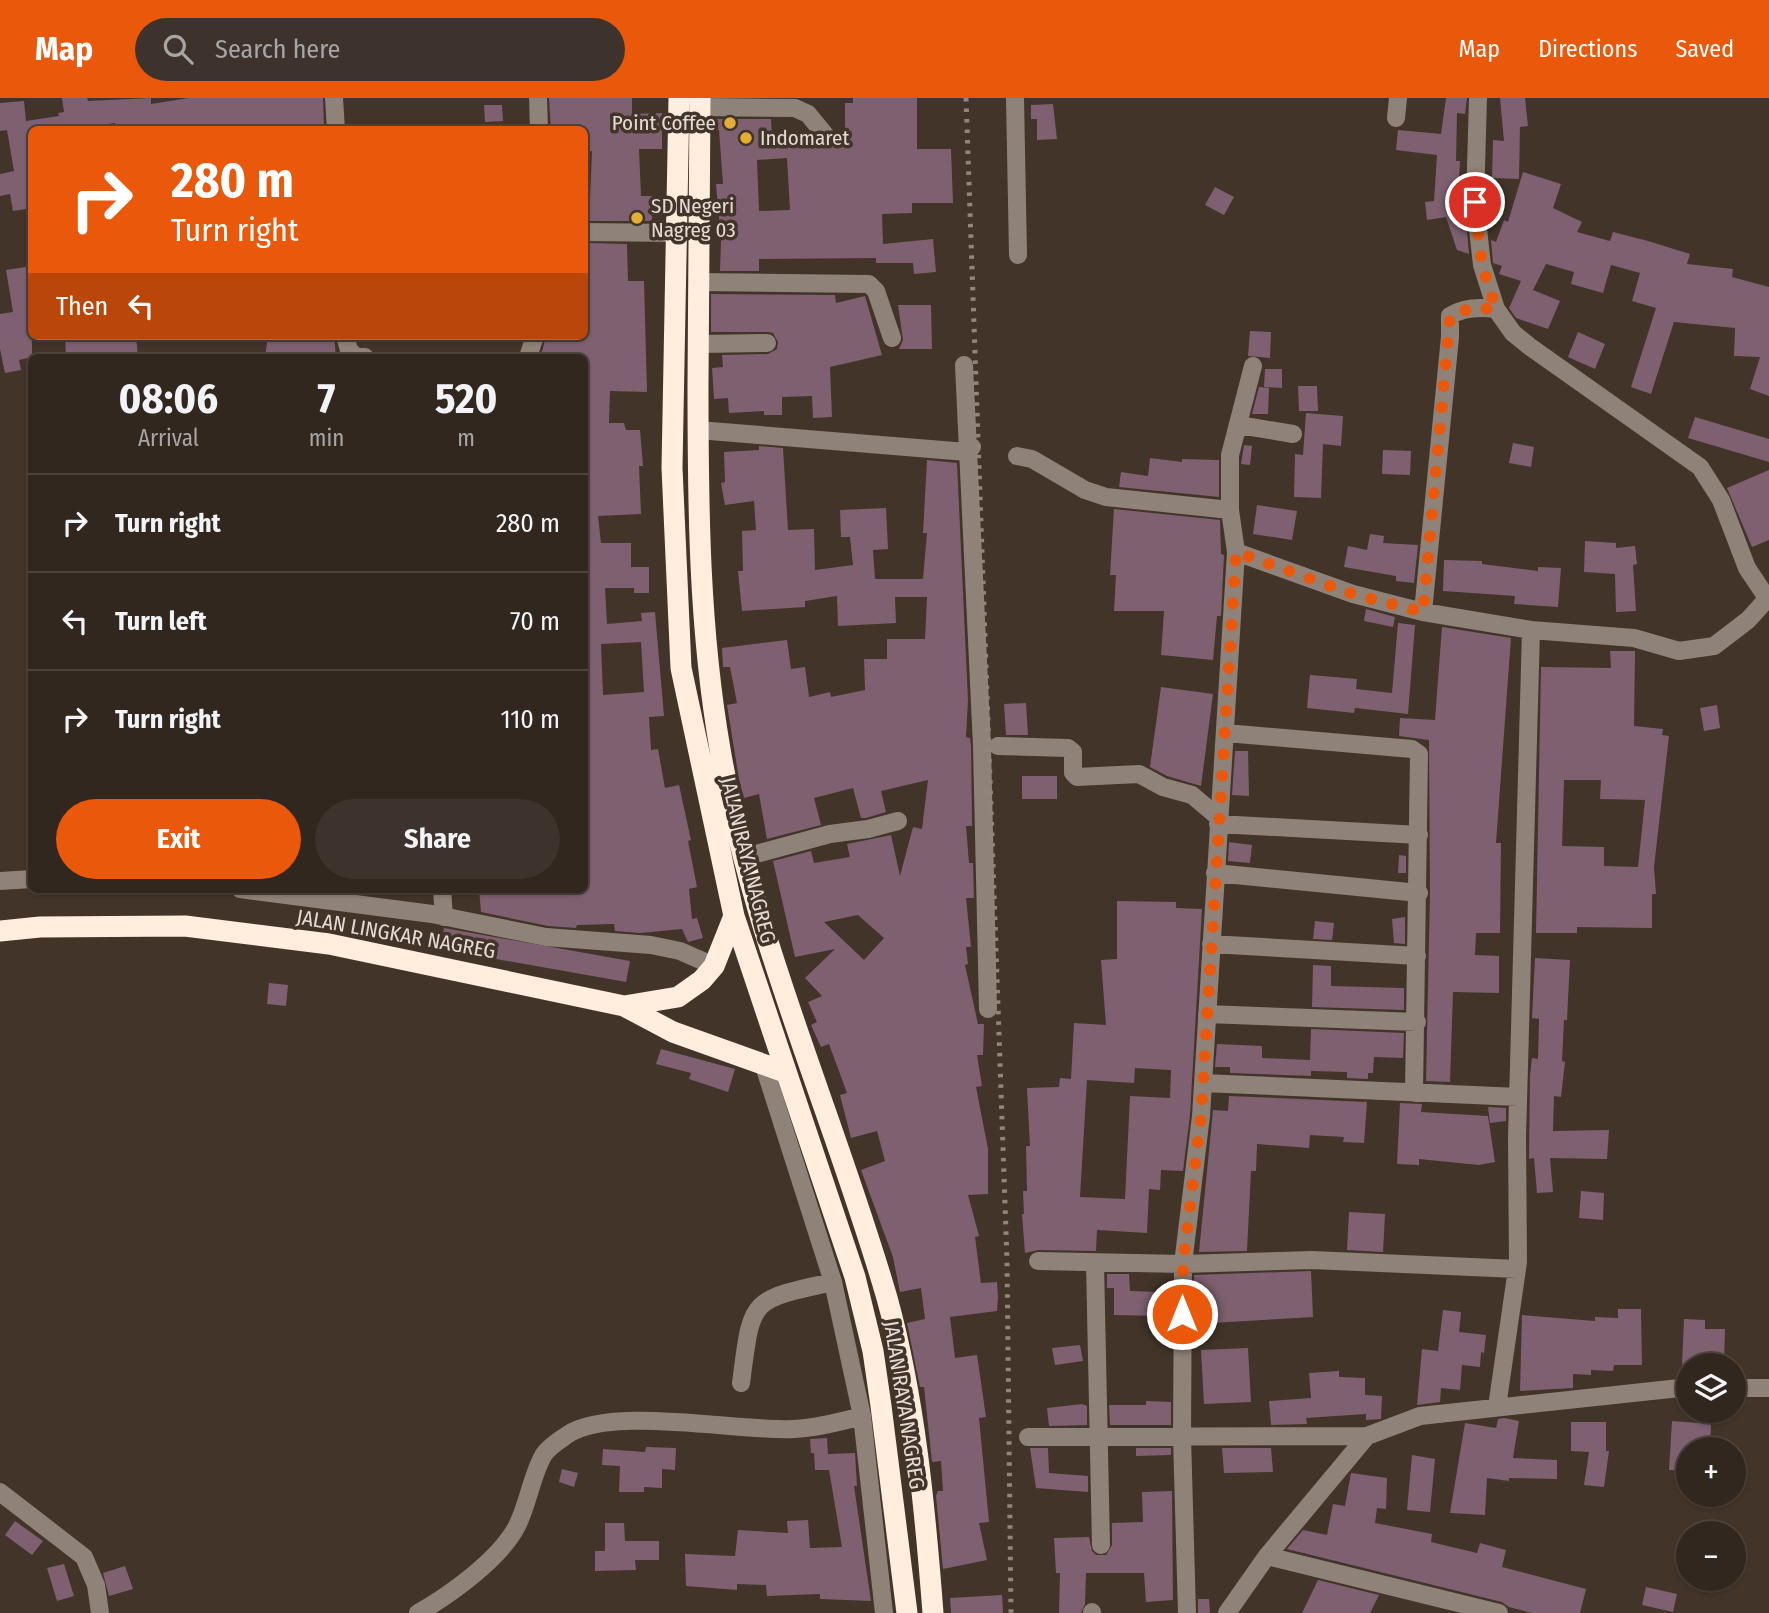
<!DOCTYPE html>
<html lang="en">
<head>
<meta charset="utf-8">
<style>
	body { margin:0; font-family:"Fira Sans Condensed",sans-serif; background:#3d332c; color:#f1f3f6; height:100vh; display:flex; flex-direction:column; font-size:26px; white-space:nowrap }
	* { box-sizing:border-box; margin:0 }
	p { font-size:23px; color:#a8a5a4 }
	.icon { flex:none; width:38px; height:38px; fill:none; stroke:currentColor; stroke-width:2; stroke-linecap:round; stroke-linejoin:round }
	.map { position:relative; flex:1; overflow:hidden }
	.drawer { position:absolute; left:28px; top:256px; width:560px; height:539px; display:flex; flex-direction:column; background:#32271f; border-radius:10px; box-shadow:0 2px 5px #0004,0 0 0 2px #4d443d }
	.drawer>* { flex:none }
	.banner { position:absolute; left:28px; top:28px; width:560px; height:214px; border-radius:10px; box-shadow:0 2px 5px #0004,0 0 0 2px #4d443d; background:#ea580c; color:#fff; overflow:hidden }
	.controls { position:absolute; left:1676px; top:1255px; display:grid; gap:14px }
	.controls a { display:grid; place-items:center; width:70px; height:70px; border-radius:50%; background:#32271f; box-shadow:0 2px 5px #0004,0 0 0 2px #4d443d; font-size:35px }
	.pin { position:absolute; display:grid; place-items:center; width:60px; height:60px; color:#fff; margin:-30px; border:4px solid #fff; border-radius:50%; box-shadow:0 2px 7px #0007 }
	.me { position:absolute; width:77px; margin:-38px; rotate:0deg; stroke-linejoin:round; filter:drop-shadow(0 0 5px #0008) }
	.turn { display:flex; align-items:center; gap:24px; height:147px; padding:0 28px; font-size:32px }
	.turn .icon { width:91px; height:91px; stroke-width:2.5 }
	.turn b { display:block; font-size:49px; line-height:60px }
	.then { display:flex; align-items:center; height:66px; padding:0 28px; background:#0003; gap:14px; font-size:26px }
	.eta { display:flex; justify-content:space-evenly; align-items:center; height:119px; text-align:center }
	.eta b { font-size:42px; font-weight:700; line-height:49px }
	.button { display:flex; gap:14px; margin-top:auto; padding:14px 28px }
	.button a { flex:1; height:80px; border-radius:42px; background:#ea580c; color:#fff; font-size:28px; font-weight:700; line-height:80px; text-align:center }
	.button a+a { background:#3d332c; color:#f1f3f6 }
	ul { padding:0; list-style:none }
	li { display:flex; align-items:center; gap:21px; height:98px; padding:0 28px; border-top:2px solid #4d443d }
	li div { flex:1 }
	li b { display:block; font-size:26px }
	li em { font-style:normal }
	header { display:flex; align-items:center; gap:42px; box-sizing:border-box; height:98px; padding:0 35px; background:#ea580c; color:#fff }
	header strong { font-size:33px }
	nav { display:flex; gap:38px; margin-inline-start:auto; font-size:24px }
	.search { width:490px; height:63px; background:#3d332c; display:flex; align-items:center; gap:18px; box-sizing:border-box; padding:0 24px; border-radius:38px; color:#a8a5a4; font-size:26px }
	.map>svg:first-child { display:block }
	.building { fill:#7e6071; fill-rule:evenodd }
	.lines { fill:none; stroke-linecap:round; stroke-linejoin:round }
	.minor { stroke:#8f8278; stroke-width:18 }
	.highway { stroke:#ffedde; stroke-width:21 }
	.rail { stroke:#91857d; stroke-width:5; stroke-dasharray:3.5 7; stroke-linecap:butt }
	.route { stroke:#ea580c; stroke-width:12; stroke-dasharray:0 21.6 }
	.poi-dot { fill:#e3ae34; stroke:#423429; stroke-width:2.5 }
	.labels { text-anchor:middle; stroke-width:7; stroke-linejoin:round; paint-order:stroke }
	.poi-label { font-size:21px; fill:#e5dbd5; stroke:#423429; text-anchor:start }
	.street-label { font-size:21px; fill:#e5dbd5; stroke:#423429 }
</style>
</head>
<body>
<header>
<strong>Map</strong>
<div class="search"><svg class="icon" aria-label="search" viewBox="0 0 24 24"><circle cx="10" cy="10" r="6"/><path d="M15 15l6 6"/></svg>Search here</div>
<nav><a>Map</a><a>Directions</a><a>Saved</a></nav>
</header>
<div class="map">
<svg width="1769" height="1515" viewBox="0 0 1769 1515">
	<rect width="100%" height="100%" fill="#423429"/>
	<path class="building" d="M62,0h25l1,3 63,-3v6l38,-6h134l1,28 -42,4h-166l-1,-7 -51,7h-32v78l-19,3 -3,-17 -10,2v-22l14,-3 -7,-41 -7,1v-28l24,-2 2,20 33,-5 -1,-3 6,-1z
		M549,0h83v16l30,-1v36h-23l2,47h11v25h-63l3,-70 -6,1 -2,-22h-33z
		M853,0h64v51h34l2,54h-41v10l-30,1 1,30 50,-5 3,33 -22,2 -1,-11h-37v-5l-117,1v12h-39l1,-30 -5,-57h7l-4,-54 -5,1 -1,-12h58l1,17 22,-1 1,6 20,-1 12,7 7,-3 3,-9h8v-32h8zM787,60l3,52 -31,1 -2,-51z
		M1446,0h21l-2,16 -8,-1 -1,48h4l-2,37 6,-1 5,57 -12,-4 -11,-33 -19,3 -2,-18 9,-1 3,-46 -41,-5 2,-20 43,4z
		M1500,0h25l3,28 -8,1 -1,52 -27,-1 1,-38 11,1z
		M1053,6l4,35 -20,1v-21h-6v-14z
		M484,7h18l1,16 -18,1z
		M1523,74l38,12 -8,24 29,14 -5,10 33,9 3,-9 35,9 42,13 -3,10 46,5 -1,8 37,10v109l-19,-7 10,-32 -26,-1 1,-28 -61,-6 -23,72 -20,-7 25,-79 -24,-7 8,-28 -29,-8 -8,28 -32,-9 3,-12 -28,-8 -13,26 27,11 -12,28 -32,-11 -7,-10 12,-27 -22,-7 3,-8 -9,-3 -2,-23 5,2 8,-22 4,2z
		M1215,89l19,10 -10,18 -19,-10z
		M589,145l38,1 1,37h16l3,111 -37,-1 -1,32h15l2,7h14l3,36h-4l2,48 -43,2 3,27h30v24h18v26h-15v-5h-29l2,36 35,-3 -1,-8 14,-1 9,104 -15,1 2,33 7,-1 7,39 14,-3 12,55 -3,1 9,46 -8,2 3,30 5,-1 6,20 -15,4 -6,-13 -42,4 -25,-2 -1,-7 -37,1 -1,3 -28,-2 -67,-14 -2,-23h105l1,-126 4,-1 -5,-32v-373l-42,-5 4,-16h38v-89h5zM641,544l3,50 -41,3 -2,-51z
		M32,168v91l-13,3 2,10 -16,3 -5,-24v-35l13,-2 -7,-42z
		M711,196l124,1 1,8 29,-7 17,59 -52,12 2,50 -19,1 -1,-22 -30,1v18h-18v-4l-35,2 -1,-15 -14,1 -2,-31 11,-1 -1,-12 46,-1 9,-5 1,-7 -5,-9 -5,-1h-57z
		M898,207h33l1,44h-33l4,-9z
		M1250,233l21,1 -1,26 -22,-2z
		M1578,234l27,12 -10,25 -27,-12z
		M65,238h71l2,21h-72z
		M268,238h66l2,21h-71z
		M1265,271h17v19l-18,-1z
		M1298,288h19l1,25h-19z
		M1259,289l10,1 -1,26h-16z
		M1306,315l37,3 -2,30 -18,-2 -2,54 -27,-1 1,-43 8,1z
		M1695,319l74,22v23l-81,-24z
		M1513,345l21,4 -3,20 -22,-4z
		M1244,347l8,1 -2,19 -9,-1z
		M759,348l24,2 5,82 26,-1 1,41 38,-5 -3,-28h-9l-1,-27 46,-2 2,41 -15,1 2,29h48l4,-46h-4l4,-73 30,3 11,237 -2,37 4,1 1,8 1,74v6h-6l3,37h4l1,35h-8l5,49h-5l2,17 -3,1 13,59h6l-1,31h-6l5,31 -6,1 12,62v45l-20,1 11,41 -4,1 6,46 16,-1 1,15 -1,14 -47,6 5,41 22,-3 9,62 -7,1 10,104 -10,1 8,37 -44,9 -7,-73 2,-5h5l-2,-30 -9,1 -8,-75h-4l-13,-64 18,-4 -4,-31 -21,4 -7,-35 -32,-87 24,-9 -8,-30 -26,7 -11,-43 7,-2 -18,-49 -8,3 -10,-22 6,-3 -9,-20 14,-6 -17,-18 30,-29 -40,8 -22,-96 38,-10 3,12 36,-6 -3,-13 44,-9 9,41 13,-49 9,2 6,-49 -47,11 5,21 -20,6h-5l-8,-30 -39,10 7,27 -54,14 -8,-45 -15,4 -5,-19 -12,-74 10,-2 -7,-36h-7l-1,-19 65,-8 4,29 14,-2 4,30 21,-5 1,5 34,-7 -1,-31h23v-20h38l2,-42h-32l1,26 -58,3 -1,-30 -32,5v6l-63,4 -4,-40h5l-1,-40 14,-1 -2,-29 -29,4 -4,-22 4,-1 -1,-30 35,-2zM858,817l26,23 -20,22 -40,-38z
		M1383,352l28,1 -1,24 -28,-1z
		M1150,360l32,4v-3l37,1v37l-100,-10 2,-15 27,4z
		M1769,372v70l-17,7 -25,-59z
		M1257,407l40,6 -5,29 -39,-6z
		M1114,411l106,11 1,34 3,1 -3,61h-4l-4,44 -52,-5 3,-44h-50l2,-36h-6z
		M1370,436l14,2 -1,7 35,2 -4,38 -18,-2v-5l-52,-9 4,-21 19,4z
		M1585,443l31,2v5l19,-2 2,18 -4,1 3,46 -20,1 -1,-38 -31,-2z
		M1444,462l38,1v3l56,7v-4l23,1 -3,39 -44,-3 1,-8 -72,-5z
		M1366,511l29,8 -2,10 -29,-6z
		M1398,525l17,2 -7,89 -53,-6 -1,5 -47,-5 3,-33 47,4 -1,10 36,4z
		M1442,529l69,11 -15,205h5l-1,90h-24l-1,22 24,1v37l-46,-1 -3,90 -24,-1 4,-188 -1,-153 -30,-4 1,-18 35,2z
		M1610,553h25l-1,75 29,3 -1,6 7,1 -15,131 2,27h-4v34l-75,-1v6h-41l5,-266 70,1zM1564,682h37l-1,19 45,1 -7,67 -34,-1v-19l-42,-1z
		M1161,589l52,7 -12,92 -34,-10 -17,-9z
		M1026,605l2,32h-22l-2,-31z
		M1717,607l3,23 -16,3 -4,-23z
		M1235,653h13l1,45 -17,-1z
		M1022,678h35v23h-35z
		M1229,744l23,3 -2,18 -22,-2z
		M1399,757l7,1v17h-8z
		M1117,803l59,1v6l26,1 -12,206 -7,56 -22,-1 -1,20 -11,-1 -2,44 -50,-3 -1,21 -58,-1 -13,3 -3,-39h2l-1,-23h4l-1,-45h4l-3,-58 32,-1 1,-9 11,1 3,-56 32,2 -5,-65 16,-1zM1135,970l36,2 -1,28 -40,-2 -5,103 -45,-2 7,-117 47,3z
		M1405,819v27l-11,-1 -2,-24z
		M1315,823l19,2 -2,17 -19,-1z
		M444,830l186,33 -4,21 -186,-33z
		M1535,860l35,2 -3,60h-3l-2,41 3,1 -4,35 -7,-1 -1,35 56,-1 -2,29 -57,-1 3,34 -16,1 -3,-35 -5,1 1,-84 2,-17 6,1 1,-40 -7,-1z
		M1313,867l18,1v20l73,2v22l-92,-3z
		M269,885l19,2 -2,21 -19,-2z
		M1311,931l93,4 -1,25 -29,-1 -1,16h-5v6l-21,-1v-6l-36,-1v5l-81,-3v-6h-15l2,-23 45,2v12l48,2z
		M661,951l74,20 -7,23 -39,-13 2,-6 -35,-9z
		M1229,998l138,6 -3,41 -21,-1 1,-5 -34,-2 -1,13 -52,-4 -1,27h-5l-4,80 -48,1 14,-142 15,1z
		M1400,1005l22,1 -1,8 67,4 7,46 -16,3 -60,-6v6l-22,-1z
		M1488,1009l18,1v13l-16,2z
		M1581,1093l23,2 -1,27 -24,-2z
		M1349,1114l36,2 -2,38 -36,-2z
		M1311,1173l2,46 -118,7 -1,-49z
		M1107,1176h22l1,17 30,1 -1,24 -45,-1v-27h-7z
		M1618,1211h23l1,56h-28l-1,6 -22,-1v5l-18,-1v14l-53,3 2,-76 73,6v-4l23,1z
		M1443,1212l18,2 -2,20 27,3 -2,18 -3,-1 -1,15 -18,-2 -2,25 -19,-2 -1,14 -23,3 5,-56 16,2z
		M1684,1221l21,1v9h20l-1,33 -42,3z
		M1080,1247l3,16 -28,4 -3,-17z
		M1248,1250l3,54 -47,2 -3,-54z
		M1339,1273v6l26,1v17l17,1 -1,23 -15,1v-6l-60,4 1,6 -36,1 -2,-24 42,-3 -2,-25z
		M1146,1303l25,1v23h-61l-1,-20h37z
		M1082,1306l5,2v19l-38,1 -2,-18z
		M1504,1320l15,3 -6,37 44,2v19l-48,-1v3l-22,-3 -2,37 -35,-2 15,-90 31,5 2,-9z
		M1672,1323l39,3 -1,25h-21v22l-20,-1z
		M1571,1324h35v29h3l-5,36 -20,-2 5,-33 -18,-1z
		M827,1340l1,16 27,-1 2,33h-3l17,115 -51,-2v-5l-53,2 -1,-11 -29,-1v6l-51,-4 -1,-32 50,2 3,-26 50,3 -1,-12 21,-1 2,28 32,-1 -13,-77h-14l-1,-17h-3l-1,-14z
		M646,1349l30,1 -1,22 -13,-1v19l-18,-1v5h-25l1,-26 -18,-1 1,-16 42,3z
		M1030,1350h18l1,25 39,3v16l-52,-4z
		M1136,1350h35v7l-35,1z
		M1222,1350h49l2,24 -49,1z
		M1412,1357l23,4 -5,53 -23,-2z
		M562,1371l16,4 -4,14 -15,-5z
		M1351,1375l36,5 -1,31 -9,-1 -2,15 57,11 -1,8 46,11 3,-10 26,7 -4,17 84,22 -6,24h-48l-23,-6 -7,-5 -215,-53 16,-19 24,5 6,-31 12,2z
		M1172,1393l1,109 -27,2 -2,-29h-58l-1,31 -4,9h-22l1,-40h-4l-2,-35 35,-1 3,14 4,4h10l6,-10v-22l31,-1 -1,-30z
		M15,1423l28,20 -11,14 -27,-20z
		M605,1425h19l1,18h34v19h-24l1,10 -41,1v-20h10z
		M64,1466l10,32 -17,5 -10,-33z
		M125,1468l8,23 -24,7 -6,-23z
		M1318,1482l61,15 -9,18h-68z
		M1646,1489l31,7 -4,18 -31,-7z
		M1002,1497l1,18h-52l-1,-15z
		M1198,1501h11l1,14h-12z"/>
	<g class="lines">
		<path class="minor" d="M334,0l2,32
			M538,0l1,32
			M1015,0l3,157
			M1478,0l-3,104 7,63 14,44
			M700,9l95,1 13,6 18,22
			M1396,20l2,-20
			M584,134l91,1
			M699,184l170,2 7,7 16,47
			M345,238l4,14 7,7h9
			M698,246l69,-1
			M528,259l7,-21
			M964,267l18,381 6,263
			M1253,268l-23,89v55l6,42 117,42 70,18 108,18 103,8 45,13 35,-5 34,-26 19,-21
			M1239,327l54,9
			M698,332l269,22 5,-5
			M1017,358l15,3 53,31 21,7 124,13
			M1423,514l27,-275v-21c13,-9 30,-9 46,-7l17,24 16,13 171,121 21,33 26,68 22,33
			M1226,635l186,16 7,5 -5,339
			M998,648l70,2 5,4v21l4,4 62,-3 24,13 29,8 26,22
			M1218,726l201,11
			M745,759l85,-23 38,-5 30,-8
			M1215,775l204,20
			M0,783l32,-2
			M240,791l192,25 114,23 105,8 29,6 34,15
			M442,791l2,28
			M1211,846l206,12
			M1207,916l210,8
			M764,968l69,216 29,134 22,197
			M1203,985l315,14
			M1038,1163l145,3 129,-4 205,9
			M1095,1165l6,282
			M741,1285c11,-84 7,-83 92,-101
			M1734,1290h35
			M1497,1309l21,-145 -1,-124 14,-508
			M1028,1339l339,-1
			M0,1394l84,65 12,28 4,28
			M1267,1458l232,57
			M1092,1514v1
			M418,1515c32,-18 82,-54 99,-87 11,-22 15,-51 26,-70 4,-8 17,-16 24,-21 43,-30 173,-3 227,-6 23,-1 46,-7 68,-13
			M1187,1515l-5,-176 1,-173 18,-148 35,-564
			M1227,1515l40,-57 100,-120 53,-20 269,-29"/>
		<path class="highway" d="M679,0l-7,370 9,200 53,248 121,361 18,74 8,55 26,207
			M700,0c-1,96 -2,192 -2,287 0,123 1,243 22,364 32,189 114,366 167,549 28,101 38,211 46,315
			M0,833l40,-4 145,-1 144,18 295,62 54,-9 24,-17 12,-14 20,-50
			M624,908l49,26 112,40"/>
		<path class="rail" d="M966,0l41,1163 4,352"/>
	</g>
	<g class="lines">
		<path class="route" d="M1182,1216l1,-50 18,-148 35,-564 117,42 70,18 27,-296 21,-8 25,1 -14,-44 -7,-63"/>
	</g>
	<g class="poi-dot">
		<circle cx="730" cy="25" r="7"/>
		<circle cx="746" cy="40" r="7"/>
		<circle cx="637" cy="120" r="7"/>
	</g>
	<g class="labels">
		<g class="poi-label">
			<text x="716" y="32" text-anchor="end">Point Coffee</text>
			<text x="760" y="47">Indomaret</text>
			<text x="651" y="115">SD Negeri<tspan x="651" dy="24">Nagreg 03</tspan></text>
		</g>
		<g class="street-label">
			<text transform="translate(748 762) rotate(76)" y="7">JALAN RAYA NAGREG</text>
			<text transform="translate(396 836) rotate(10)" y="7">JALAN LINGKAR NAGREG</text>
			<text transform="translate(904 1307) rotate(81)" y="7">JALAN RAYA NAGREG</text>
		</g>
	</g>
</svg>
<div class="controls">
<a><svg class="icon" aria-label="layers" viewBox="0 0 24 24"><path d="M12 4l9 5-9 5-9-5zM3 14l9 5 9-5"/></svg></a>
<a>+</a>
<a>−</a>
</div>
<div class="pin" style="left:1475px;top:104px;background:#d93025"><svg class="icon" aria-label="arrive" viewBox="0 0 24 24"><path d="M6 21V4h12l-3 4 3 4H6"/></svg></div>
<svg class="me" style="left:1182px;top:1216px" viewBox="-20 -20 40 40"><circle r="17" fill="#ea580c" stroke="#fff" stroke-width="3"/><path d="M0-11L8 9 0 5-8 9z" fill="#fff"/></svg>
<div class="banner">
<div class="turn"><svg class="icon" aria-label="right" viewBox="0 0 24 24"><path d="M7 20v-9h11M14 6l5 5-5 5"/></svg><div><b>280 m</b>Turn right</div></div>
<div class="then">Then<svg class="icon" aria-label="left" viewBox="0 0 24 24"><path d="M17 20v-9H6M10 6l-5 5 5 5"/></svg></div>
</div>
<section class="drawer">
<div class="eta">
<div><b>08:06</b><p>Arrival</p></div>
<div><b>7</b><p>min</p></div>
<div><b>520</b><p>m</p></div>
</div>
<ul>
<li><svg class="icon" aria-label="right" viewBox="0 0 24 24"><path d="M7 20v-9h11M14 6l5 5-5 5"/></svg><div><b>Turn right</b></div><em>280 m</em></li>
<li><svg class="icon" aria-label="left" viewBox="0 0 24 24"><path d="M17 20v-9H6M10 6l-5 5 5 5"/></svg><div><b>Turn left</b></div><em>70 m</em></li>
<li><svg class="icon" aria-label="right" viewBox="0 0 24 24"><path d="M7 20v-9h11M14 6l5 5-5 5"/></svg><div><b>Turn right</b></div><em>110 m</em></li>
</ul>
<div class="button"><a>Exit</a><a>Share</a></div>
</section>
</div>
</body>
</html>
